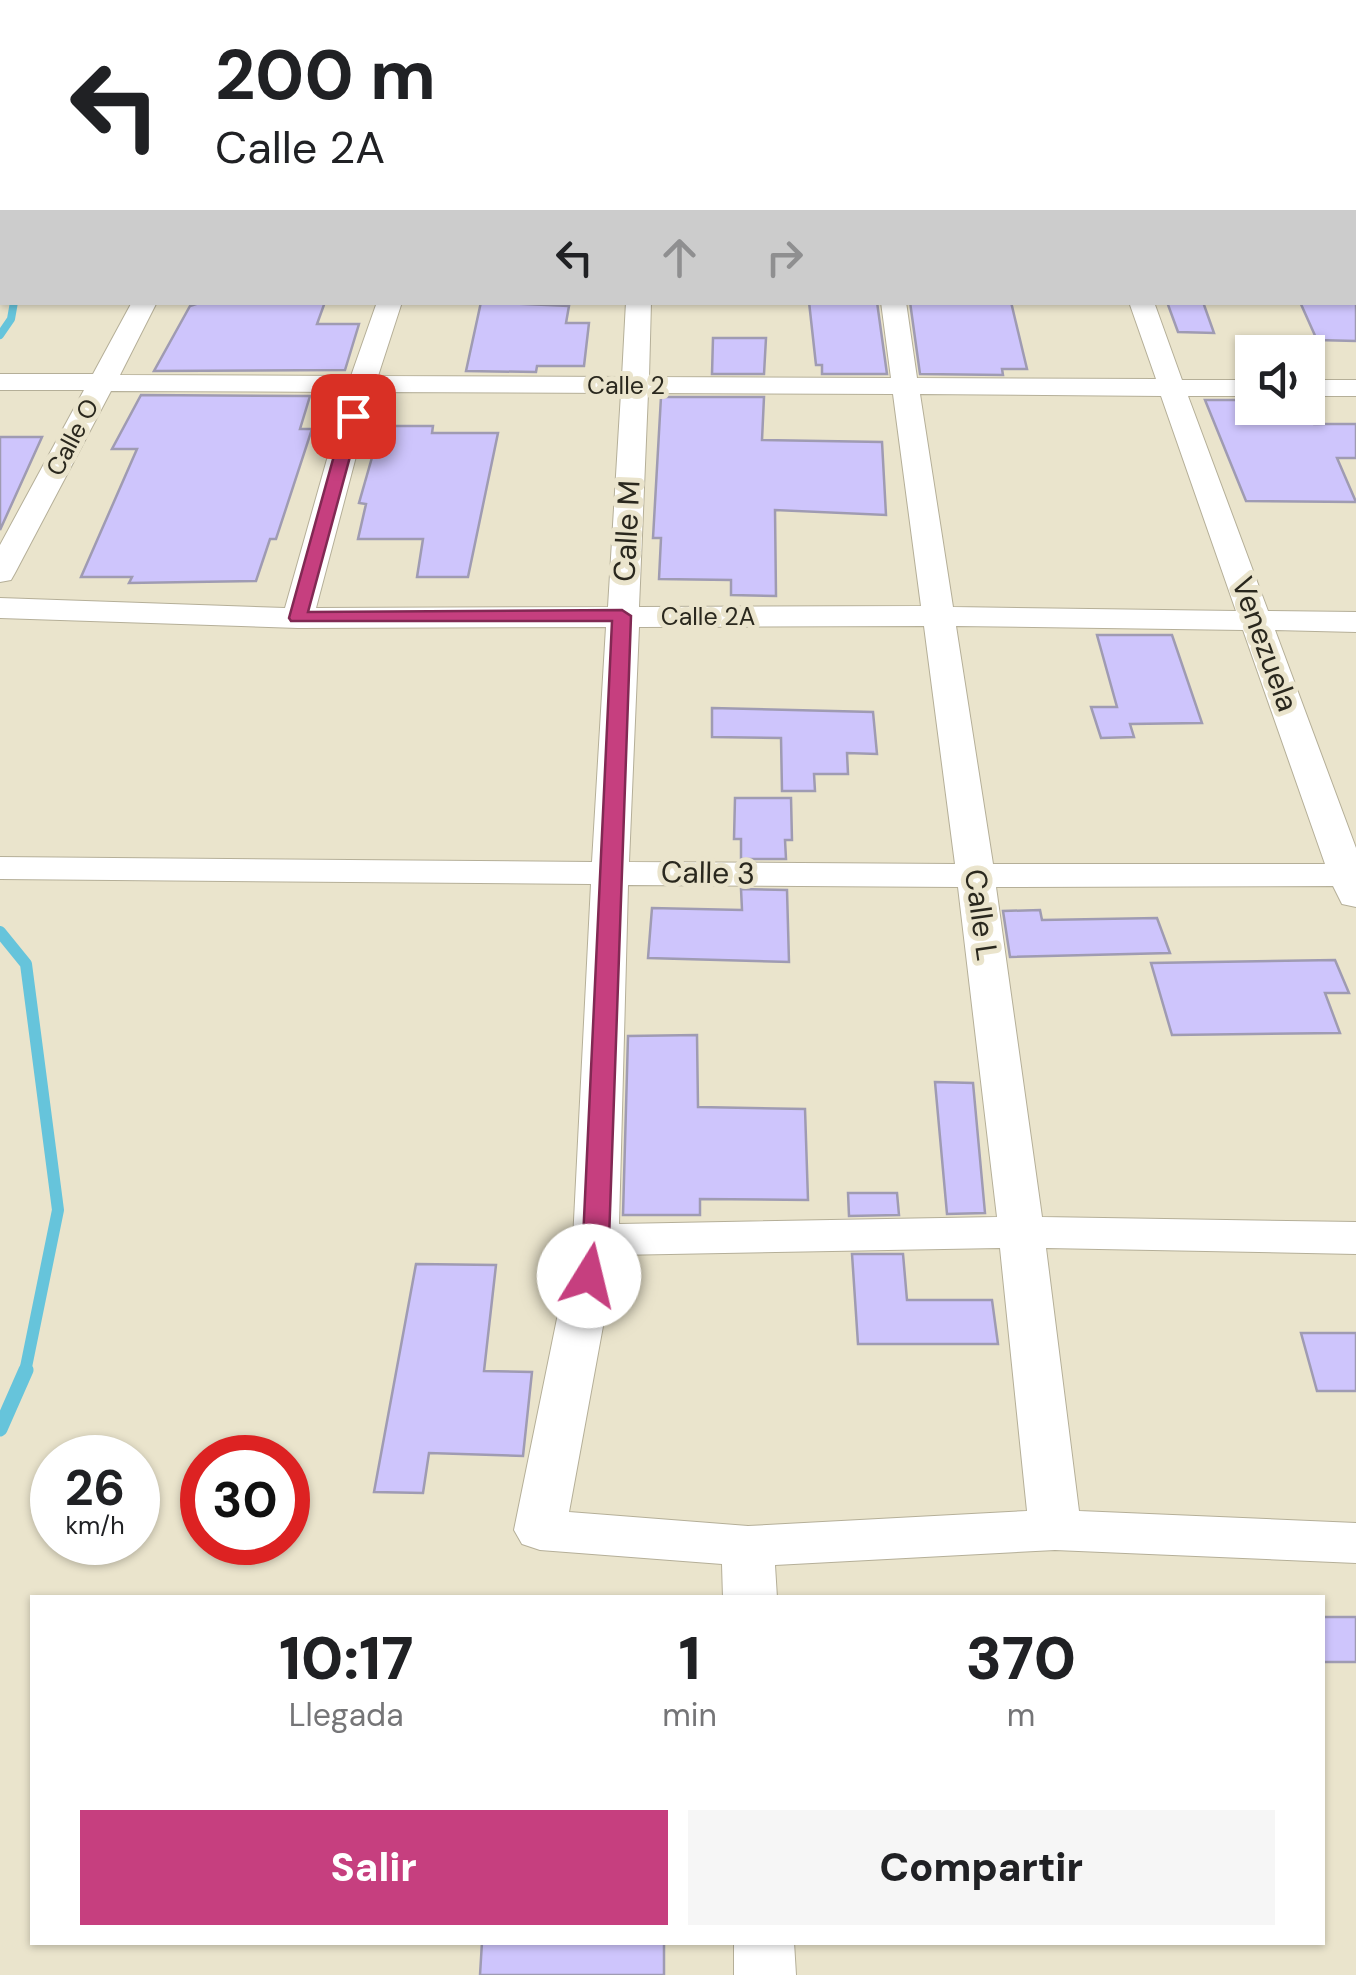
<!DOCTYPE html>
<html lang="es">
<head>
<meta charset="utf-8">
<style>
	body { margin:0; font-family:"DM Sans",sans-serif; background:#f6f6f6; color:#202124; height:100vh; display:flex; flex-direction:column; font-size:38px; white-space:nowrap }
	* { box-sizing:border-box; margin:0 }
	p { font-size:32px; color:#757577 }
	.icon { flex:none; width:55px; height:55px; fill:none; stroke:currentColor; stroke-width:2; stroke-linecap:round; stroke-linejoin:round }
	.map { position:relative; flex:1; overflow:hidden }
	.drawer { position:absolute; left:30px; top:1595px; width:1295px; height:350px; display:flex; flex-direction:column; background:#fff; border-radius:0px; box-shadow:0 2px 8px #0004 }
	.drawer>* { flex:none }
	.top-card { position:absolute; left:0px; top:0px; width:1358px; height:305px; box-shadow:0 2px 8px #0004; background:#fff; color:#202124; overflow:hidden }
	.buttons { position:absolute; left:1235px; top:335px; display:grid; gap:20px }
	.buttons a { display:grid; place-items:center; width:90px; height:90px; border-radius:0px; background:#fff; box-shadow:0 2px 8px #0004; font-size:50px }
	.speed { position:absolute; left:30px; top:1435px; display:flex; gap:20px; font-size:50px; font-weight:700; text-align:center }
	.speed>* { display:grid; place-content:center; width:130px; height:130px; border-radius:50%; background:#fff; box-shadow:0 2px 8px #0004; line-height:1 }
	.speed small { font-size:25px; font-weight:400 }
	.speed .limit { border:15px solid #d22; background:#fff; color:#111 }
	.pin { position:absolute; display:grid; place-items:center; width:85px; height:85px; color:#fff; margin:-42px; border-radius:20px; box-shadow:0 5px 15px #0006 }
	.me { position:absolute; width:110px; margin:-55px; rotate:9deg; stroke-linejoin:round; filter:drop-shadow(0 0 8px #0008) }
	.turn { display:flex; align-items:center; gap:35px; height:210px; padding:0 50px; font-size:45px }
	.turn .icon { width:130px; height:130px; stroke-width:2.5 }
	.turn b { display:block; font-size:70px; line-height:85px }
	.lanes { display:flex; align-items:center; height:95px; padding:0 50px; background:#0003; justify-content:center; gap:50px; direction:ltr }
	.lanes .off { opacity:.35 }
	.eta { display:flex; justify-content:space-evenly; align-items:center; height:170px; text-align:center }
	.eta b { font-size:60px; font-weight:800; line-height:70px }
	.button { display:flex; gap:20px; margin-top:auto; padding:20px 50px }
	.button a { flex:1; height:115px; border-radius:0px; background:#c63f7f; color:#fff; font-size:40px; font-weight:800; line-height:115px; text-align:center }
	.button a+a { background:#f6f6f6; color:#202124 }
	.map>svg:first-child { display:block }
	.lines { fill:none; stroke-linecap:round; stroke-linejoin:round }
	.stream-far2 { stroke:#66c4db; stroke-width:8 }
	.stream-far1 { stroke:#66c4db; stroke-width:12 }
	.stream { stroke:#66c4db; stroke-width:15 }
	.building { fill:#cec5fc; stroke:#9f9bb2; stroke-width:2.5 }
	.street-casing { stroke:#b5af98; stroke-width:2 }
	.street { fill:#fff; fill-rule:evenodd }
	.route { fill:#c63f7f; stroke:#812953; stroke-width:2.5 }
	.labels { text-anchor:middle; stroke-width:10; stroke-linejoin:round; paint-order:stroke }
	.far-street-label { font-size:25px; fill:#2a281e; stroke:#eae4cc }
	.street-label { font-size:30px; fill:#2a281e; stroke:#eae4cc }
</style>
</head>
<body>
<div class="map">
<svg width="1356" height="1975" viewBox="0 0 1356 1975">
	<rect width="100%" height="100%" fill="#eae4cc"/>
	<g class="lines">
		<path class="stream-far2" d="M0,335l11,-16 3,-17"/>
		<path class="stream-far1" d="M0,932l26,32 32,246 -33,162"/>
		<path class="stream" d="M0,1429l26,-59"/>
	</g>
	<path class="building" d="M202,302h123l-8,22h42l-14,46 -191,1 36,-65z
		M481,302l88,4 -3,17h23l-5,43h-47l-1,6 -70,-1z
		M809,302h68l10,72h-65v-9h-6z
		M910,302h101l16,67h-25l1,6 -83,-1z
		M1167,302h36l11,31 -36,-1z
		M1300,302h56v39l-39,-1z
		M713,338h53l-2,36h-52z
		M141,395l169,1 -10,33h12l-36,110h-6l-14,42 -127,2 3,-6h-51l56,-128h-25z
		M661,397h103l-2,43 120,2 4,73 -111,-5 1,86 -45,-1v-15l-72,-1 2,-41h-8z
		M1205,400h34l6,14h65l4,10h42v34h-19l19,44 -110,-1z
		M381,426h52l-1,7h66l-30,144h-51l6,-38h-65l8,-35 -7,-1z
		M0,437h42l-42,93z
		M1097,635h75l30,88 -72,1 4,13 -33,1 -10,-31h26z
		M712,708l161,4 4,42 -30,-1 1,21h-34l1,17h-33l-1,-53 -69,-1z
		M735,798h56l1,42h-7l1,19h-45v-20h-7z
		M741,889l46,1 2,72 -141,-4 4,-50 90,2z
		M1040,910l2,10 115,-2 13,35 -160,4 -7,-46z
		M1335,960l14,33h-24l15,40 -168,2 -21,-72z
		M697,1035l1,72 107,2 3,91 -108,-1v16h-77l5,-179z
		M935,1082l38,1 12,130 -38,1z
		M848,1193h49l2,22 -50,1z
		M852,1254h51l4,46h85l6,44h-140z
		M416,1264l80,1 -12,106 48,1 -9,84 -94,-3 -6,40 -49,-1z
		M1301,1333h55v58h-39z
		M1322,1617h34v45h-34z
		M482,1942h182v33h-184z"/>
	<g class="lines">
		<g class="street-casing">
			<path id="street" d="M1025,0h18l1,2h-18z
				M1355,249h1v16h-1z
				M132,302h25l-37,73 231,1 26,-74h25l-24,74 244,1 4,-75h25l-2,75 242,1 -10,-76h25l11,76 239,1 -27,-77h25l28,78h70v16h-64l80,215 88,1v20l-81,-2 81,218v59l-14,-3 -9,-18 -337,1 46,330 314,5v32l-310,-6 33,263 277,12v40l-301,-13 -280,15 2,33h-54l-1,-34 -182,-14 -18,-6 -8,-14 59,-290 18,-356 -591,-5v-22l592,5 14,-235 -308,1 -298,-10v-20l285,10 61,-216 -235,-1 -96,182 -4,7 -11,2v-37l84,-155h-84v-16h93zM373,392l248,1 -13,214 -292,1zM648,393l245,1 28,212 -282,1zM920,394l241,2 75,215 -283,-4zM924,626l31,238 -326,-2 10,-235zM956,626l287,4 82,234h-332zM628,885l330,2 39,330 -378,7zM1000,1248l27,263 -279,15 -179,-14 47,-257z
				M1308,380h48v16h-48z
				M734,1942h60l2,33h-62z"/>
		</g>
		<use href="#street" class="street"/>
	</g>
	<path class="route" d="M353,411l8,5 -53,196 314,-2 9,6 -22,624 -10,42h-19l-4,-6 7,-36 29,-619h-321l-2,-3 56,-202z"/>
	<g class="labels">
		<g class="far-street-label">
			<text x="626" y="394">Calle 2</text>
			<text transform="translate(72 437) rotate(-62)" y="9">Calle O</text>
			<text x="708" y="625">Calle 2A</text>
		</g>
		<g class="street-label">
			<text transform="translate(627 531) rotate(-87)" y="10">Calle M</text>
			<text transform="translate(1265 644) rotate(70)" y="10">Venezuela</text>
			<text transform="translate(708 873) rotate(1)" y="10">Calle 3</text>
			<text transform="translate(981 915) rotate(82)" y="10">Calle L</text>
		</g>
	</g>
</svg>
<div class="buttons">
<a><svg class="icon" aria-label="sound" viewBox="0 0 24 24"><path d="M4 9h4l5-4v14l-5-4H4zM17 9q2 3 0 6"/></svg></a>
</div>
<div class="speed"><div>26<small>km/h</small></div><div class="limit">30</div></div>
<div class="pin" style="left:353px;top:416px;background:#d93025"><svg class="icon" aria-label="arrive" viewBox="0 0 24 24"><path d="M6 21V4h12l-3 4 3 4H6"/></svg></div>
<svg class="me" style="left:589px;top:1276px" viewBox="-20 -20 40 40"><circle r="19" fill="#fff"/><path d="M0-13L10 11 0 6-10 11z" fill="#c63f7f"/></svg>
<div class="top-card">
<div class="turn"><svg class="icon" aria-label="left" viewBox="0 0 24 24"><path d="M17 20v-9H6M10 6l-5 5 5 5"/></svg><div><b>200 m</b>Calle 2A</div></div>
<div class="lanes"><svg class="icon" aria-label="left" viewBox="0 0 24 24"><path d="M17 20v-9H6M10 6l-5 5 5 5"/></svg><svg class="icon off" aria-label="ahead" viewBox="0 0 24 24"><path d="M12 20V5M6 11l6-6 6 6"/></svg><svg class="icon off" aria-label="right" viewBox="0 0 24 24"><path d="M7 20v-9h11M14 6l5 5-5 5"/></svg></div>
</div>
<section class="drawer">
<div class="eta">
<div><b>10:17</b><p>Llegada</p></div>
<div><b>1</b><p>min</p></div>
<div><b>370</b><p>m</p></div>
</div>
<div class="button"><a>Salir</a><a>Compartir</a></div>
</section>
</div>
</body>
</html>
